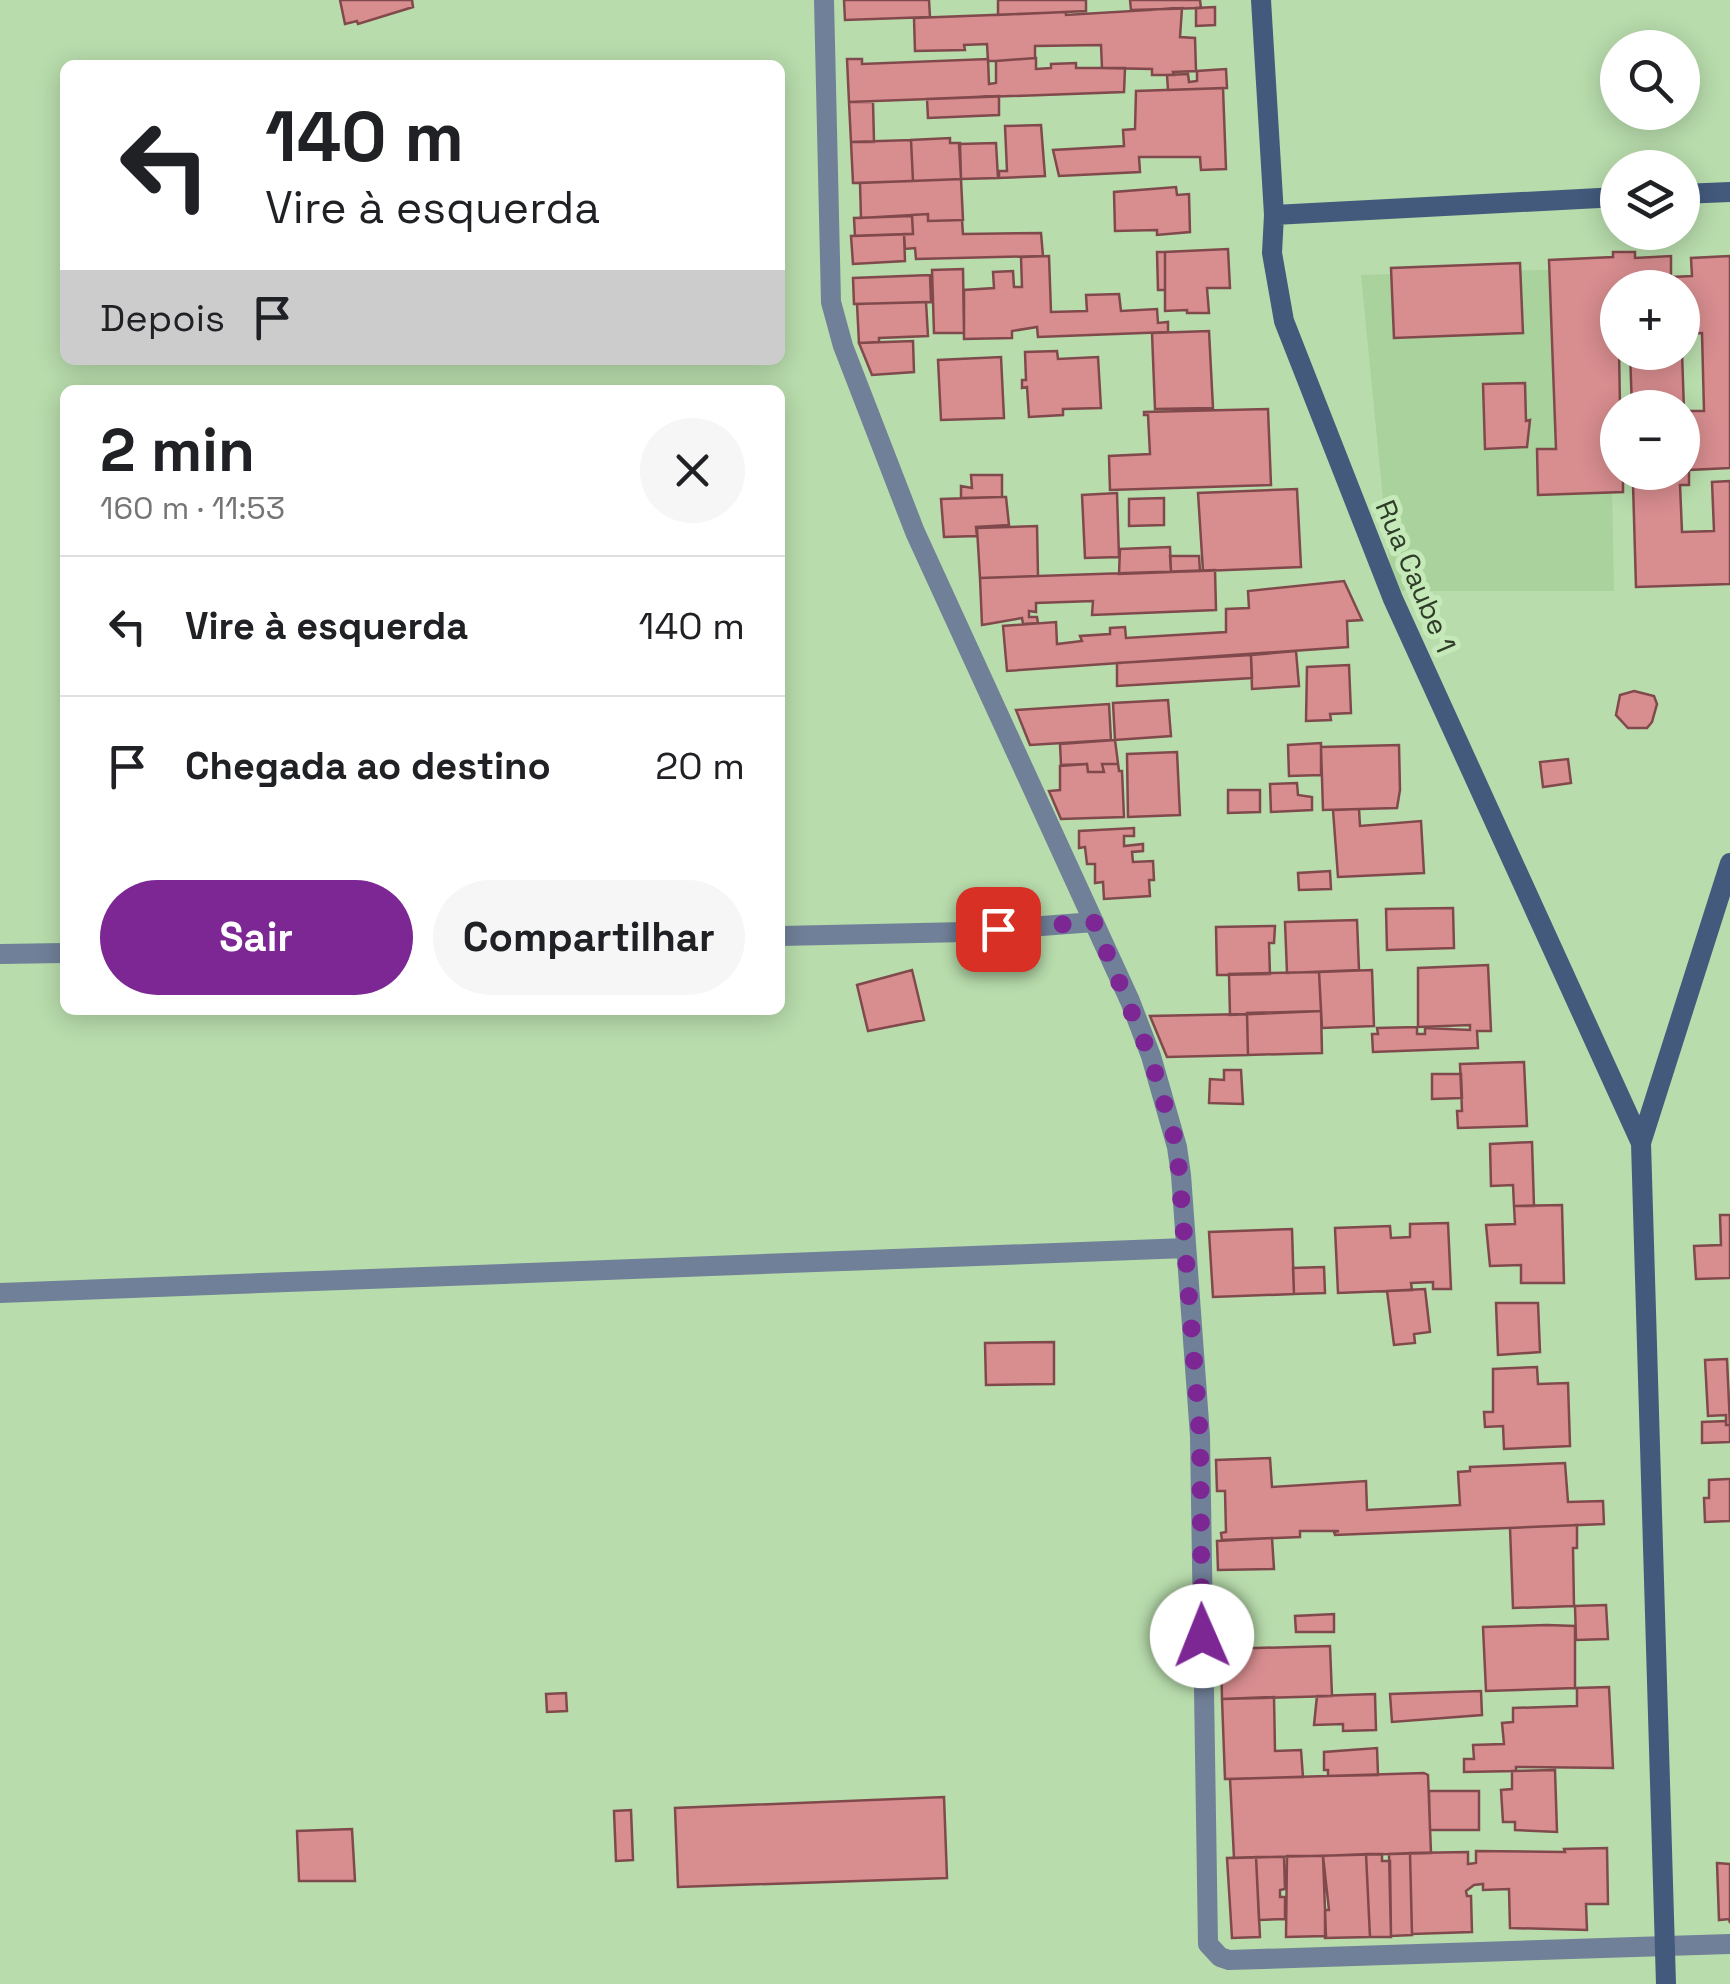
<!DOCTYPE html>
<html lang="pt">
<head>
<meta charset="utf-8">
<style>
	body { margin:0; font-family:"Space Grotesk",sans-serif; background:#f6f6f6; color:#202124; height:100vh; display:flex; flex-direction:column; font-size:38px; white-space:nowrap }
	* { box-sizing:border-box; margin:0 }
	p { font-size:32px; color:#757577 }
	.icon { flex:none; width:55px; height:55px; fill:none; stroke:currentColor; stroke-width:2; stroke-linecap:round; stroke-linejoin:round }
	.map { position:relative; flex:1; overflow:hidden }
	.side { position:absolute; left:60px; top:385px; width:725px; height:630px; display:flex; flex-direction:column; background:#fff; border-radius:15px; box-shadow:0 5px 25px #0003 }
	.side>* { flex:none }
	.guide { position:absolute; left:60px; top:60px; width:725px; height:305px; border-radius:15px; box-shadow:0 5px 25px #0003; background:#fff; color:#202124; overflow:hidden }
	.fabs { position:absolute; left:1600px; top:30px; display:grid; gap:20px }
	.fabs a { display:grid; place-items:center; width:100px; height:100px; border-radius:50%; background:#fff; box-shadow:0 5px 25px #0003; font-size:50px }
	.pin { position:absolute; display:grid; place-items:center; width:85px; height:85px; color:#fff; margin:-42px; border-radius:20px; box-shadow:0 5px 15px #0006 }
	.me { position:absolute; width:110px; margin:-55px; rotate:359deg; stroke-linejoin:round; filter:drop-shadow(0 0 8px #0008) }
	.turn { display:flex; align-items:center; gap:35px; height:210px; padding:0 40px; font-size:45px }
	.turn .icon { width:130px; height:130px; stroke-width:2.5 }
	.turn b { display:block; font-size:70px; line-height:85px }
	.then { display:flex; align-items:center; height:95px; padding:0 40px; background:#0003; gap:20px; font-size:38px }
	.round { display:grid; place-items:center; flex:none; width:105px; height:105px; border-radius:52px; background:#f6f6f6 }
	.head { display:flex; align-items:center; justify-content:space-between; height:170px; padding:0 40px }
	h1 { font-size:60px; font-weight:700; line-height:75px }
	.action { display:flex; gap:20px; margin-top:auto; padding:20px 40px }
	.action a { flex:1; height:115px; border-radius:60px; background:#7d2795; color:#fff; font-size:40px; font-weight:700; line-height:115px; text-align:center }
	.action a+a { background:#f6f6f6; color:#202124 }
	ul { padding:0; list-style:none }
	li { display:flex; align-items:center; gap:30px; height:140px; padding:0 40px; border-top:2px solid #e0e0e0 }
	li div { flex:1 }
	li b { display:block; font-size:38px }
	li em { font-style:normal }
	.map>svg:first-child { display:block }
	.built { fill:#aad29c }
	.building { fill:#d88d8f; stroke:#80494b; stroke-width:2.5 }
	.lines { fill:none; stroke-linecap:round; stroke-linejoin:round }
	.street { stroke:#708098; stroke-width:20 }
	.secondary { stroke:#435a7c; stroke-width:20 }
	.route { stroke:#7d2795; stroke-width:18; stroke-dasharray:0 32.4 }
	.labels { text-anchor:middle; stroke-width:10; stroke-linejoin:round; paint-order:stroke }
	.street-label { font-size:28px; fill:#2e3c29; stroke:#c5e9b8 }
</style>
</head>
<body>
<div class="map">
<svg width="1730" height="1984" viewBox="0 0 1730 1984">
	<rect width="100%" height="100%" fill="#b8dcac"/>
	<path class="built" d="M1608,268l6,323h-222l-31,-316z"/>
	<path class="building" d="M340,0h72l1,7 -55,17 -1,-3 -12,3z
		M844,0h85l1,17 -85,3z
		M998,0h88v11l-88,4z
		M1130,0h70l1,8 -70,2z
		M1215,7v18l-19,1v-18z
		M1182,8l-2,29 15,1 1,33 -23,1 1,3h-22v-6l-50,-1 -1,-23 -66,1v12l-39,3h-8l-1,-17 -23,1 1,5 -50,1 -1,-33 152,-6v3z
		M1036,58v11l15,-1v-4l25,-1v5h49l-1,24 -275,10 -2,-43h15v5l126,-5 1,25 7,-1v-22z
		M1226,69l1,19 -59,2 -1,-15 21,-1 1,8 8,-1v-10z
		M1223,88l3,81 -25,1 -1,-13h-61l1,15 -81,4 -6,-26 71,-4 -1,-16 12,-1 1,-38z
		M999,96v19l-71,3 -1,-19z
		M849,102h24l1,40h-23z
		M1041,125l4,51 -46,2v-7h8l-2,-45z
		M950,138v5h10l1,36 -48,2 -2,-41z
		M911,140l2,41 -60,2 -2,-41z
		M996,143l2,35 -37,1 -2,-35z
		M961,179l2,41 -35,1v-7l-67,4 -1,-35z
		M1176,187l1,8 12,-1 1,38 -33,3v-5l-42,1 -1,-39z
		M928,214v7l34,-1 1,14 78,-1 2,23 -127,3 -1,-11 -10,1 -1,-15h9l-1,-19z
		M912,216l1,18 -58,2 -1,-18z
		M904,234l1,27 -52,3 -2,-28z
		M1228,249l2,39h-23l2,25h-22v-3l-22,1v-59z
		M1157,252h8v38h-7z
		M1613,252h22v6l36,-2v21l21,-1 -1,-18 39,-2v212l-41,2v15h-9l2,47 32,-1 -2,-49 18,-1v103l-94,3 -3,-103 31,-1v-11h18v-64h-50l-2,-56h52l2,59h20l-2,-78 -20,1v-46h-64l2,120h-2v64h5v20l-85,3 -1,-46h19l-7,-189 64,-3z
		M1049,256l2,56 36,-1 -1,-16 33,-1 2,17 36,-2 1,14 10,-1v10l-130,5 -1,-10 -25,4v7l-48,1v-49l30,-2 -1,-16 20,-1 1,16h8l-1,-30z
		M1520,263l3,70 -129,5 -3,-70z
		M963,269l1,64h-30l-2,-63z
		M930,275l1,27 -77,2 -1,-26z
		M926,302l2,34 -49,2v4l-20,1 -2,-39z
		M1209,331l4,77 -58,1 -3,-76z
		M913,341l1,31 -42,3 -13,-32z
		M1057,351l1,8 40,-2 3,51 -38,1v6l-34,2 -2,-30 -5,1v-8h4l-1,-28z
		M1001,357l3,61 -63,2 -3,-60z
		M1525,383l1,38 4,-1 -3,27 -42,2 -2,-65z
		M1268,409l3,76 -161,5 -1,-34 41,-2 -2,-39h-4v-3z
		M971,475h31v22l-41,1v-12l11,2z
		M1297,489l4,78 -98,4 -5,-78z
		M1117,493l2,64 -34,1 -3,-63z
		M1002,497h4l3,28 -33,2 1,9 -33,1 -3,-38z
		M1164,498v27l-35,1v-27z
		M1037,526l1,50 -58,2 -3,-50z
		M1170,547l1,25 -52,2 1,-25z
		M1170,556h29l1,15 -29,1z
		M1215,570l1,40 -124,5 1,-14 -57,2v9l-7,-1v6h8l1,6 -15,1 -1,-6 -40,7 -2,-47z
		M1344,581l18,39 -15,1 1,26 -341,24 -4,-45 53,-4 1,22 25,-3 -2,-5 30,-2v-6l15,-1 1,11 100,-6v-23l23,-1 -1,-17z
		M1296,651l3,35 -47,3 -1,-34z
		M1251,655l1,23 -135,8v-23z
		M1349,665l2,48 -21,1 1,6 -25,1 1,-54z
		M1634,691l20,5 3,8 -5,18 -5,6h-19l-12,-13 4,-20z
		M1168,700l3,36 -56,4 -2,-37z
		M1109,704l2,36 -81,5 -14,-35z
		M1115,740l4,31 -1,-7h-16l2,8h-16l-1,-8 -26,1 -1,-21z
		M1321,743v32l-32,1 -1,-31z
		M1399,745l1,45 -3,18 -74,2 -2,-63z
		M1177,752l3,63 -52,2 -1,-63z
		M1568,759l3,24 -28,4 -3,-25z
		M1087,764l1,8h16l-2,-8h16l1,7h3l2,46 -63,2 -12,-28 11,-1v-24z
		M1297,783l1,12 14,2v13l-41,2 -1,-28z
		M1228,790h32v22l-32,1z
		M1359,809l1,17 61,-5 3,52 -86,4 -5,-67z
		M1134,828v8h-10v10l19,-2v7l-11,1 1,10 20,-1 1,19h-5l1,16 -46,3 -1,-17 -8,1v-19h-8l-2,-17 -6,1v-17z
		M1330,871l1,18 -32,1 -1,-17z
		M1453,908l1,40 -67,2 -1,-41z
		M1357,920l2,50 -72,3 -2,-51z
		M1275,926l-1,17h-5l1,31 -53,1 -1,-48z
		M1488,965l3,66h-14l1,17 -105,4 -1,-18h6l-1,-6 40,-1v7h8v-6l45,2v-5l-52,2v-59z
		M912,970l12,50 -56,11 -11,-46z
		M1372,970l2,56 -52,2 -3,-56z
		M1319,972l2,39 -91,4 -1,-41z
		M1321,1011l1,42 -74,2 -1,-42z
		M1247,1014l1,41 -81,2 -17,-41z
		M1524,1062l3,64 -69,2 -1,-17h5l-2,-47z
		M1224,1070h17l2,34 -34,-1 1,-24 14,1z
		M1432,1074h29l1,24 -30,1z
		M1532,1142l2,64h-20l-1,-21 -22,1 -1,-42z
		M1562,1205l2,78h-43v-18l-31,1 -4,-41 29,-1 -1,-18z
		M1720,1215h10v63l-34,1 -2,-33 27,-1z
		M1448,1223l3,66h-18v-7l-22,1 1,7 -74,3 -3,-65 55,-2 1,12 19,-1v-13z
		M1292,1229l2,65 -81,3 -4,-65z
		M1324,1267l1,26 -31,1 -1,-26z
		M1425,1289l5,43 -16,2 1,9 -21,2 -7,-54z
		M1496,1303h42l2,49 -42,3z
		M1054,1342v42l-68,1 -1,-42z
		M1727,1359l3,66h-4v-10l-18,1 -3,-56z
		M1537,1367l1,17 30,-1 2,63 -66,3 -1,-23 -18,1 -1,-15h9v-43z
		M1726,1421v4h4v17l-28,1v-21z
		M1270,1458l2,29 94,-6 1,29 93,-5 -2,-33 12,-1v-4l95,-4 3,39 35,-1 1,23 -269,11 -1,-3 5,-1h-39v6l-78,3 -1,-7 5,-1 -1,-41h-8l-1,-31z
		M1728,1479h2v42l-25,1 -1,-24h5v-18z
		M1577,1525v23h-4l1,58 -61,2 -3,-80z
		M1272,1538l2,31 -56,1 -1,-29z
		M1606,1605l2,34 -32,1 -1,-34z
		M1334,1614v18h-38l-1,-16z
		M1547,1625l28,1v62l-89,3 -3,-64z
		M1330,1646l2,50 -110,3 -1,-50z
		M1609,1687l4,81 -97,-1v4l-52,1v-13h10l-1,-14 31,-1 -2,-21 11,-1v-14l64,-2v-18z
		M1481,1691l1,24 -90,7 -2,-28z
		M566,1693l1,18 -20,1 -1,-18z
		M1375,1694l1,36 -33,1v-7l-29,1 3,-29z
		M1274,1697l1,54 26,-1 2,27 -78,2 -3,-80z
		M1377,1748l1,27 -50,1v-6h-4v-18z
		M1555,1770l2,62 -42,-2v-8h-12l-2,-32 11,-1v-18z
		M1424,1773l4,2 3,78 -197,5 -4,-79z
		M1429,1791h50v39h-49z
		M944,1797l3,81 -269,9 -3,-79z
		M631,1810l2,50 -17,1 -2,-50z
		M352,1829l3,52h-56l-2,-50z
		M1607,1848l1,56h-22l1,26 -77,-2 -1,-39 -26,1v-6l-9,1 -8,6 1,5h4l1,36 -60,2 -2,-81 58,-1v12l8,-1v-12l89,1 -1,-3z
		M1410,1853l2,82 -21,1 -2,-82z
		M1366,1854h16v7h8l1,76h-21z
		M1366,1854l4,83 -45,1v-28h4l-6,-54z
		M1287,1856h36l3,80 -40,1z
		M1256,1857l4,80 -28,1 -5,-80z
		M1256,1857h28l1,32 -5,1v7h5v22l-26,1z
		M1717,1863l13,1v59l-1,-4 -10,1z"/>
	<g class="lines">
		<path class="street" d="M824,0l7,302 12,44 72,186 215,469 21,55 26,91 4,28 19,261 8,508 12,13 9,3 501,-16
			M780,936l186,-4 128,-10
			M0,954l65,-1
			M0,1293l1186,-45"/>
		<path class="secondary" d="M1261,0l13,215 -2,38 12,68 109,278 248,544
			M1682,194l48,-2
			M1274,215l344,-18
			M1666,1984l-25,-841 89,-280"/>
	</g>
	<g class="lines">
		<path class="route" d="M998,929l96,-7 56,134 27,90 23,290 2,200"/>
	</g>
	<g class="labels">
		<g class="street-label">
			<text transform="translate(1416 576) rotate(67)" y="10">Rua Caube 1</text>
		</g>
	</g>
</svg>
<div class="fabs">
<a><svg class="icon" aria-label="search" viewBox="0 0 24 24"><circle cx="10" cy="10" r="6"/><path d="M15 15l6 6"/></svg></a>
<a><svg class="icon" aria-label="layers" viewBox="0 0 24 24"><path d="M12 4l9 5-9 5-9-5zM3 14l9 5 9-5"/></svg></a>
<a>+</a>
<a>−</a>
</div>
<div class="pin" style="left:998px;top:929px;background:#d93025"><svg class="icon" aria-label="arrive" viewBox="0 0 24 24"><path d="M6 21V4h12l-3 4 3 4H6"/></svg></div>
<svg class="me" style="left:1202px;top:1636px" viewBox="-20 -20 40 40"><circle r="19" fill="#fff"/><path d="M0-13L10 11 0 6-10 11z" fill="#7d2795"/></svg>
<div class="guide">
<div class="turn"><svg class="icon" aria-label="left" viewBox="0 0 24 24"><path d="M17 20v-9H6M10 6l-5 5 5 5"/></svg><div><b>140 m</b>Vire à esquerda</div></div>
<div class="then">Depois<svg class="icon" aria-label="arrive" viewBox="0 0 24 24"><path d="M6 21V4h12l-3 4 3 4H6"/></svg></div>
</div>
<section class="side">
<div class="head"><div><h1>2 min</h1><p>160 m · 11:53</p></div><a class="round"><svg class="icon" aria-label="close" viewBox="0 0 24 24"><path d="M6 6l12 12M18 6L6 18"/></svg></a></div>
<ul>
<li><svg class="icon" aria-label="left" viewBox="0 0 24 24"><path d="M17 20v-9H6M10 6l-5 5 5 5"/></svg><div><b>Vire à esquerda</b></div><em>140 m</em></li>
<li><svg class="icon" aria-label="arrive" viewBox="0 0 24 24"><path d="M6 21V4h12l-3 4 3 4H6"/></svg><div><b>Chegada ao destino</b></div><em>20 m</em></li>
</ul>
<div class="action"><a>Sair</a><a>Compartilhar</a></div>
</section>
</div>
</body>
</html>
